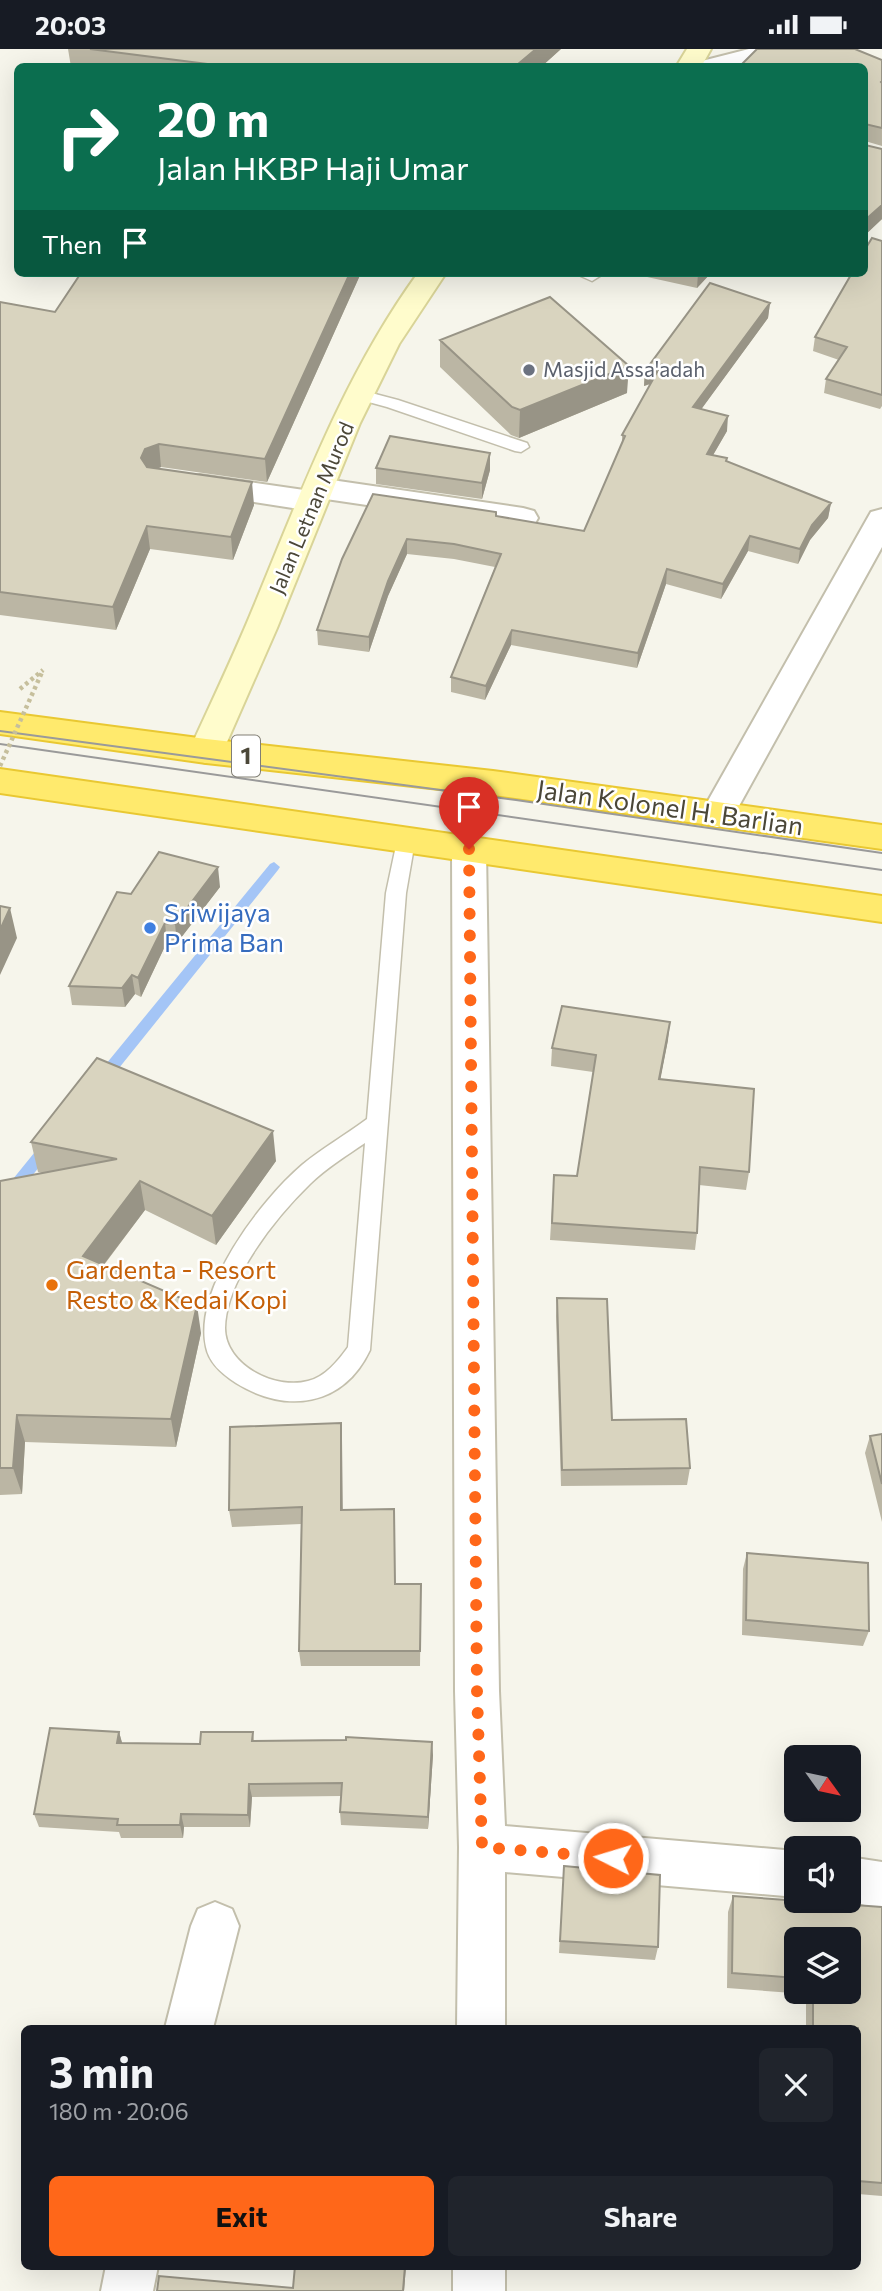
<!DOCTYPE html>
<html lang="en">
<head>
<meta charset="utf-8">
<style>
	body { margin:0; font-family:Commissioner,sans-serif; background:#20242c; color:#f1f3f6; height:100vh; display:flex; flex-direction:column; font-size:26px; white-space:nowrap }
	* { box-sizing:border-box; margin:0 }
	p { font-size:23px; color:#9ea1a6 }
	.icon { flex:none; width:38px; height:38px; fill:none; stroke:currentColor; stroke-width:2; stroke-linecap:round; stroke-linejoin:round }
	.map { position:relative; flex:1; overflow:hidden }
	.side { position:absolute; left:21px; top:1976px; width:840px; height:245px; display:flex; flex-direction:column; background:#171b24; border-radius:10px; box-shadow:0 7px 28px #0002 }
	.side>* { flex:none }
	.top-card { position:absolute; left:14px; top:14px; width:854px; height:214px; border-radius:10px; box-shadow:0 7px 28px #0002; background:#0b6e4f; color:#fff; overflow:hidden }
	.needle { width:46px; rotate:123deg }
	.buttons { position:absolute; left:784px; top:1696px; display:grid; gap:14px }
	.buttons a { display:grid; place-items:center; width:77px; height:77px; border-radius:10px; background:#171b24; box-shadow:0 7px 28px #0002; font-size:35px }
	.pin { position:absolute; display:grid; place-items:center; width:60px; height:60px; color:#fff; margin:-72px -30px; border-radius:50% 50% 50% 0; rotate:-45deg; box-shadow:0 0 7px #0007 }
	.pin .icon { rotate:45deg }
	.me { position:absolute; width:77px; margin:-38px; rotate:275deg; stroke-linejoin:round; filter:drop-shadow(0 0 5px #0008) }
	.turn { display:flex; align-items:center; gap:24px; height:147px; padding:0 28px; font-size:32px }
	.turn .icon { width:91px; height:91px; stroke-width:2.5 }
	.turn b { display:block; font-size:49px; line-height:60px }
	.then { display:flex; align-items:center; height:66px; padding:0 28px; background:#0003; gap:14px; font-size:26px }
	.round { display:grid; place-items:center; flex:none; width:74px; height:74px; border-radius:10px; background:#20242c }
	.headline { display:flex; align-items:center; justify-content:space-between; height:119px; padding:0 28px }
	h1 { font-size:42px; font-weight:700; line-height:52px }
	.button { display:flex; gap:14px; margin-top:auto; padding:14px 28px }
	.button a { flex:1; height:80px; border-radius:10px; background:#ff6719; color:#111; font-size:28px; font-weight:700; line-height:80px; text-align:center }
	.button a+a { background:#20242c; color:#f1f3f6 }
	.status { display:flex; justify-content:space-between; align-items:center; height:49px; padding:0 35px; background:#171b24; direction:ltr }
	.status svg { height:19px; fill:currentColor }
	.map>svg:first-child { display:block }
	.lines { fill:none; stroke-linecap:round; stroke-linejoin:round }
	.stream { fill:#a4c5f6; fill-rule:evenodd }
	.lane-casing { stroke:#c3bfac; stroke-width:3 }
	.street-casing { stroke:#c3bfac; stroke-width:4 }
	.secondary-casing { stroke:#d9d498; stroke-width:4 }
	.highway-casing { stroke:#e9c832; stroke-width:4 }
	.path { stroke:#c6bf9c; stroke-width:4.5; stroke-dasharray:3.5 3.5; stroke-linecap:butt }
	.lane { fill:#fff; fill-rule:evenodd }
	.street { fill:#fff; fill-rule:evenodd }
	.secondary { fill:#fffccc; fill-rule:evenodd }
	.highway { fill:#ffea6d; fill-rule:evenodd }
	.tram { stroke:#9a9a9a; stroke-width:2 }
	.path-bridge { stroke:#c6bf9c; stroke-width:4.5; stroke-dasharray:3.5 3.5; stroke-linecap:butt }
	.wall { fill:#bbb6a4; fill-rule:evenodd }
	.shaded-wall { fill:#989486 }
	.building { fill:#d9d4bf; stroke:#989486; stroke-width:2 }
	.route { stroke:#ff6719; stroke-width:12; stroke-dasharray:0 21.6 }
	.worship-dot { fill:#6b7280; stroke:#fff; stroke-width:2.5 }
	.shop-dot { fill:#3f7fe0; stroke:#fff; stroke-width:2.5 }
	.food-dot { fill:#e8710a; stroke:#fff; stroke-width:2.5 }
	.labels { text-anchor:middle; stroke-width:5; stroke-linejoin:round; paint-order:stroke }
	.far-worship-label { font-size:21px; fill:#5b616d; stroke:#fff; text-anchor:start }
	.far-street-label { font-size:21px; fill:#4b4738; stroke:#fff }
	.shield { fill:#fff; stroke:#817e74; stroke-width:2 }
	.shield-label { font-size:24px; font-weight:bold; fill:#4b4738 }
	.street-label { font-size:26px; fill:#4b4738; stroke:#fff }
	.shop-label { font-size:26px; fill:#366cbe; stroke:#fff; text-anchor:start }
	.food-label { font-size:26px; fill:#c56008; stroke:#fff; text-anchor:start }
</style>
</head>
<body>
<div class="status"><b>20:03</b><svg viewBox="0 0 49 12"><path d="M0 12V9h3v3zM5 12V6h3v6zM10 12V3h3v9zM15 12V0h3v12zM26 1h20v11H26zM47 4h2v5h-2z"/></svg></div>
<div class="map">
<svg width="882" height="2242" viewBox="0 0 882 2242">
	<rect width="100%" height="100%" fill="#f6f5eb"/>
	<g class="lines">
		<path class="stream" d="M274,813l6,5 -2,3 -171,213h-10l-2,-4 2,-4 173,-211z
			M48,1091l5,2 2,4 -2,4 -48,59 -5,2v-16l43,-53z"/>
		<g class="lane-casing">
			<path id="lane" d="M574,224h23l3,3 -8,5z
				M360,341l38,10 129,43 2,4 -8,5 -6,-1 -128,-44 -33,-9 -2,-3z
				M406,785l7,2 2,5 -9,52 -36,457c-27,57 -84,64 -134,33 -14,-9 -27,-20 -30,-36 -13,-58 54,-146 96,-182 20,-17 44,-30 65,-46l19,-226 11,-52 2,-5zM365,1094l-17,204c-10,14 -23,30 -40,34 -33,9 -83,-16 -83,-53 1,-49 51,-111 85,-144 16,-16 36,-28 55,-41z"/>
		</g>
		<g class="street-casing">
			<path id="street" d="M749,0h42l-3,5 -49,13h-44l3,-5z
				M200,426l104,15 3,-9 11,-3 205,30 11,3 4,7 -4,7 -11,3 -197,-29 -3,9 -11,3 -123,-19 -4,-7 4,-7z
				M882,460v38l-148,268 -5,9 -12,3 -12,-3 -5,-9 167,-296 4,-7z
				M469,787l12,4 5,9 13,842 6,135 291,25v46l-291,-25v156h-48l2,-181 -4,-156 -3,-842 5,-9z
				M849,1808l33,5v46l-40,-7h7z
				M215,1853l17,7 7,17 -26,102h-48l26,-102 7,-17z
				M106,2217h52l-5,25h-52z
				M453,2217h52v25h-52z"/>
		</g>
		<g class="secondary-casing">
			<path id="secondary" d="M687,0h24l-10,18h-25z
				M418,224h28l-47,71 -39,79 -83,205 -54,123 -5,8 -12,4 -12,-4 -5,-8c22,-48 45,-96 65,-145 48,-116 90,-231 164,-333z"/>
		</g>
		<g class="highway-casing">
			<path id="highway" d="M0,663l206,27 287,32 389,54v24l-389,-54 -287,-32 -206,-29z
				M0,720l882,127v26l-882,-129z"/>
		</g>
		<path class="path" d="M20,640l23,-19"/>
		<use href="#lane" class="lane"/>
		<use href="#street" class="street"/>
		<use href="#secondary" class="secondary"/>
		<use href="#highway" class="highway"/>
		<path class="tram" d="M0,682l516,69 366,53
			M0,695l882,126"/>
		<path class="path-bridge" d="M0,717l43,-96"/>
	</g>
	<path class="wall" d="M68,0h493l-20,18h-470z
		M882,11v86l-17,-5v4l17,4v70l-18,17v-169z
		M882,192v165l-2,3 -56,-16 2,-14 13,-19 -26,-9 2,-14z
		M81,224h280l-94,209 -106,-15 -2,1 95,37 -21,55 -83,-11 -34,81 -116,-15v-313l55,10z
		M629,224h82l-14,15z
		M770,254l-2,15 -67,91 26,22 -14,24 14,7 104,41 -3,15 -18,22 -12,24 -50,-13 -27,48 -55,-15 -29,84 -126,-23 -26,55 -34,-8v-15l44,-110 -41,-8 -47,-5 -19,42 -19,56 -51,-7 -1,-15 56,-136 211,37 38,-88v-8l29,-51 -7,2 1,-15z
		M440,291l187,53 -108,45 -8,-3 -71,-68z
		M490,404v17l-8,29 -106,-15v-16z
		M220,838l-43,56 -10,-1 -26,55 -6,-3 -10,13 -53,-2 -3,-19 62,-92z
		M668,991l-8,39 89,93 -3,18 -47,-5 -2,48 -2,17 -145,-10 4,-65 23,1 16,-104 -42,-6 1,-18z
		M31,1093l245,19 -60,84 -71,-35 -41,55 97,68 -25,114 -151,-5 -3,52 -22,1v-314l42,-8 -4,-1z
		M557,1249l55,122 78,48 -3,17 -126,1 -5,-170z
		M341,1374l1,87 54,74h25l-1,82h-119l-2,-15 2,-127 -69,3 -3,-17z
		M882,1385v88l-17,-69 5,-17z
		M747,1504l122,78 -6,15 -121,-11 1,-66z
		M119,1683l3,11 78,1 53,-12 1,9 179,14 -5,74 -87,-4 -1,-13 1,-16 -89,1 -2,30h-66l-1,11h-62l-2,-6 -80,-5 -5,-13z
		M564,1817l94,81 -3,13 -96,-7z
		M733,1847l149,11v289l-24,-2v-166h-52v-34l-79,-6 1,-76zM796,1890l53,52h-53z"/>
	<path class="shaded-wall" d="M536,0h25l-20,18h-24v-2z
		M882,156v14l-18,17v-15z
		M350,224h11l-94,209 -2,-23z
		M698,224h13l-14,15z
		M770,254l-2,15 -76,104 1,-15z
		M661,316l-1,15 -16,6 1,-15z
		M629,317l-2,27 -108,45 1,-28z
		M728,367l-1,15 -22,38 2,-15z
		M159,395l2,23 -13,5 -7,-14 4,-9z
		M490,404v17l-8,29v-16z
		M252,433l2,23 -21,55 -2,-23z
		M831,454l-3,15 -18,22 -12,24 2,-15 12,-24z
		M147,477l3,23 -34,81 -3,-23z
		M750,487l-2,15 -27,48 2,-15z
		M407,490v15l-19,42 -19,56v-15l19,-56z
		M667,520l-1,15 -29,84 1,-15z
		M512,581l-1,15 -26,55 1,-14z
		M218,818l2,20 -43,56 -2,-19z
		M10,859l7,30 -17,37v-45z
		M165,874l2,19 -26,55 -3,-19z
		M132,926l3,19 -10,13 -3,-19z
		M670,973l-2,18 -11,57 2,-18z
		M273,1082l3,30 -60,84 -4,-29z
		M140,1132l5,29 -56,74 -6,-28z
		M197,1256l4,28 -25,114 -5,-28z
		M17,1366l8,27 -3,52 -9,-26z
		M341,1374l1,16 1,87 -2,-16z
		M119,1683l4,14 -6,-3z
		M432,1693l1,13 -5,74v-12z
		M249,1735l3,13 -2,30 -2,-12z
		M181,1765l3,13 -1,11 -3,-13z
		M405,2217h1l-2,25h-1z"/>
	<path class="building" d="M90,0h446l-19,16 5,2h-291z
		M757,0h98l27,11v21l-1,1 1,1v45l-17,-4v21l17,4v56l-18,16v-154h-125z
		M872,189l10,3v154l-56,-16 21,-32 -32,-10 37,-64h12v-22z
		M81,224h269l-85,186 -106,-15 -14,5 -4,9 6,9 105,15 -21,55 -84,-11 -34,81 -113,-15v-290l55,10z
		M710,234l60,20 -77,104 35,9 -21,38 20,4 -1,3 105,42 -19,22 -12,24 -50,-13 -27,48 -56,-15 -29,84 -126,-23 -26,56 -35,-9 50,-123 -47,-10 -47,-5 -19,42 -19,56 -52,-7 25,-71 31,-65 123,18v4l88,15 41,-95 -3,-1 39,-70 -16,6z
		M550,248l79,69 -109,44 -8,-3 -72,-67z
		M390,387l100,17 -8,30 -106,-15z
		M159,803l59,15 -43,57 -10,-1 -27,55 -6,-3 -10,13 -53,-2 48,-94 14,2z
		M0,857l10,2 -10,22z
		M562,957l108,16 -11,57 95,10 -5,83 -49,-5 -3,66 -145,-10 2,-48 23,1 19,-121 -44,-7z
		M97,1009l176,73 -61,85 -72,-35 -57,75 114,49 -26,114 -154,-4 -4,53h-13v-287l117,-22 -86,-17z
		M557,1249l50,1 5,121 74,-1 4,49 -128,2z
		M341,1374v87l53,-1 1,75h26l-1,67h-121l3,-144 -73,3 1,-83z
		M882,1385v50l-12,-48z
		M747,1504l121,10 1,68 -123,-11z
		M50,1679l69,4 -2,11 83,1 1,-12h52l-1,9 94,-1v-3l86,5 -4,75 -88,-5 2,-29 -93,1 -1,31 -67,-1 -1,11h-63l1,-6 -84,-5z
		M564,1817l96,9 -2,72 -98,-6z
		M733,1847l149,11v276l-24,-2v-153h-45v-37h36v-52h-53v39l-64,-5z
		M295,2217h110l-2,25h-246l2,-15 134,12z"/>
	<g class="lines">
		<path class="route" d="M469,800l8,842 5,156 131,11"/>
	</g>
	<circle class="worship-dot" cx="529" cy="321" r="7"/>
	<circle class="shop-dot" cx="150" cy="879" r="7"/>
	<circle class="food-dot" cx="52" cy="1236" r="7"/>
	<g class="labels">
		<g class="far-worship-label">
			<text x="543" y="328">Masjid Assa'adah</text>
		</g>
		<g class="far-street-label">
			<text transform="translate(312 459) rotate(-67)" y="7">Jalan Letnan Murod</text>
		</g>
		<rect class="shield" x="232" y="686.5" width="28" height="41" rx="5"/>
		<g class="shield-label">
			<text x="246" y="715">1</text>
		</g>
		<g class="street-label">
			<text transform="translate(670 759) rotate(8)" y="9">Jalan Kolonel H. Barlian</text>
		</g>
		<g class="shop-label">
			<text x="164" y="873">Sriwijaya<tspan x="164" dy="30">Prima Ban</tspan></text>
		</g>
		<g class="food-label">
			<text x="66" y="1230">Gardenta - Resort<tspan x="66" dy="30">Resto &amp; Kedai Kopi</tspan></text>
		</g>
	</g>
</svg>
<div class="buttons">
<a><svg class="needle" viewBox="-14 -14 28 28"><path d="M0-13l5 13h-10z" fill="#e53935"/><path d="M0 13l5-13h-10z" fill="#9ea1a6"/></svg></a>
<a><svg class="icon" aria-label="sound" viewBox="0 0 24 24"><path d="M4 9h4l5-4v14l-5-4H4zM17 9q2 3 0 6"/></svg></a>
<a><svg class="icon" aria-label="layers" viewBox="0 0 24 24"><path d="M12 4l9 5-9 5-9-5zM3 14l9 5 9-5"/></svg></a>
</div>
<div class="pin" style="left:469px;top:800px;background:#d93025"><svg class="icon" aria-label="arrive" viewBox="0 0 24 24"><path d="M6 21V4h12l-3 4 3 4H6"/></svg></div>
<svg class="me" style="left:613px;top:1809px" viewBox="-20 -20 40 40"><circle r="17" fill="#ff6719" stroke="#fff" stroke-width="3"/><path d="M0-11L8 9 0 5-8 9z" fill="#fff"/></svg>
<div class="top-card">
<div class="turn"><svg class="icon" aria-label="right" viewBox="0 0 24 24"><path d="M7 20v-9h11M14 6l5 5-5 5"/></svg><div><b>20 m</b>Jalan HKBP Haji Umar</div></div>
<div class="then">Then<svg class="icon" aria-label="arrive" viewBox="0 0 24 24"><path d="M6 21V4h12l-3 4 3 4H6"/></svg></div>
</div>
<section class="side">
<div class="headline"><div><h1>3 min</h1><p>180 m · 20:06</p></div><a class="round"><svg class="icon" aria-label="close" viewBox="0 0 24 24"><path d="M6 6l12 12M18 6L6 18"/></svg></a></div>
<div class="button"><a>Exit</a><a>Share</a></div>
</section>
</div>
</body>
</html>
